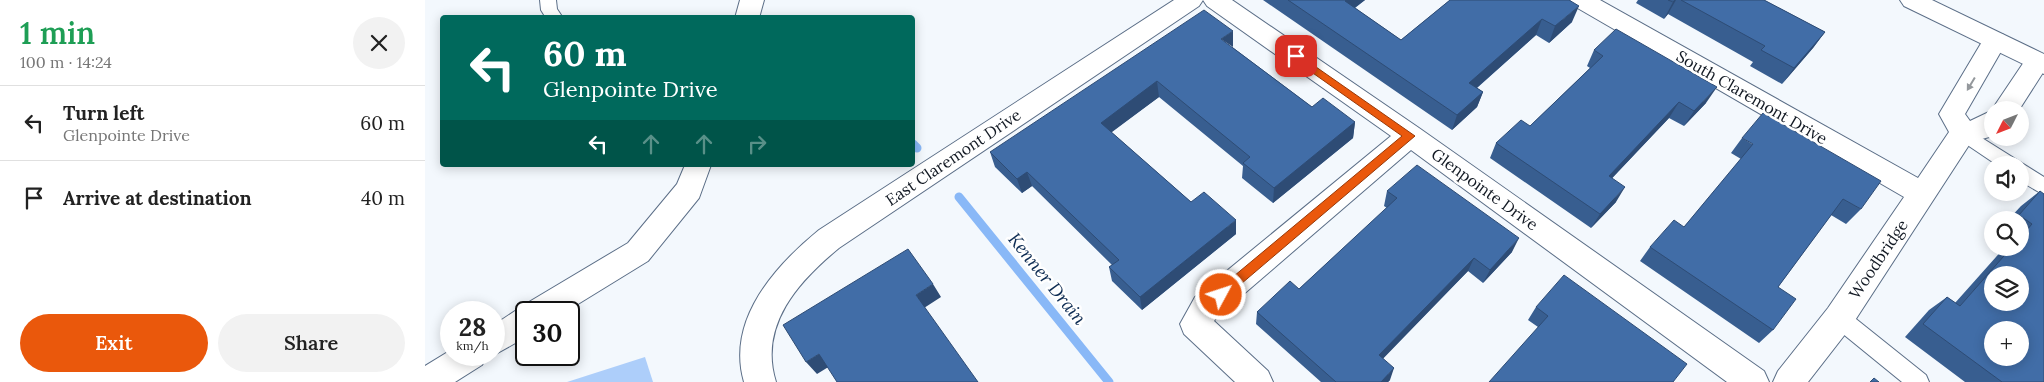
<!DOCTYPE html>
<html lang="en">
<head>
<meta charset="utf-8">
<style>
	body { margin:0; font-family:Lora,serif; background:#f2f2f2; color:#222; height:100vh; display:flex; flex-direction:column; font-size:19px; white-space:nowrap }
	* { box-sizing:border-box; margin:0 }
	p { font-size:16px; color:#767676 }
	.icon { flex:none; width:28px; height:28px; fill:none; stroke:currentColor; stroke-width:2; stroke-linecap:round; stroke-linejoin:round }
	.map { position:relative; flex:1; overflow:hidden }
	.drawer { display:flex; flex-direction:column; background:#fff; width:425px }
	.drawer>* { flex:none }
	.top-card { position:absolute; left:15px; top:15px; width:475px; height:152px; border-radius:5px; box-shadow:0 2px 12px #0003; background:#00695c; color:#fff; overflow:hidden }
	.needle { width:32px; rotate:228deg }
	.buttons { position:absolute; left:1559px; top:101px; display:grid; gap:10px }
	.buttons a { display:grid; place-items:center; width:45px; height:45px; border-radius:50%; background:#fff; box-shadow:0 2px 12px #0003; font-size:25px }
	.speed { position:absolute; left:15px; top:301px; display:flex; gap:10px; font-size:25px; font-weight:700; text-align:center }
	.speed>* { display:grid; place-content:center; width:65px; height:65px; border-radius:50%; background:#fff; box-shadow:0 2px 12px #0003; line-height:1 }
	.speed small { font-size:12px; font-weight:400 }
	.speed .limit { border:2px solid #111; border-radius:8px; background:#fff; color:#111 }
	.pin { position:absolute; display:grid; place-items:center; width:42px; height:42px; color:#fff; margin:-21px; border-radius:10px; box-shadow:0 2px 8px #0006 }
	.me { position:absolute; width:55px; margin:-28px; rotate:50deg; stroke-linejoin:round; filter:drop-shadow(0 0 4px #0008) }
	.turn { display:flex; align-items:center; gap:18px; height:105px; padding:0 20px; font-size:22px }
	.turn .icon { width:65px; height:65px; stroke-width:2.5 }
	.turn b { display:block; font-size:35px; line-height:42px }
	.lanes { display:flex; align-items:center; height:48px; padding:0 20px; background:#0003; justify-content:center; gap:25px; direction:ltr }
	.lanes .off { opacity:.35 }
	.round { display:grid; place-items:center; flex:none; width:52px; height:52px; border-radius:26px; background:#f2f2f2 }
	.head { display:flex; align-items:center; justify-content:space-between; height:85px; padding:0 20px }
	h1 { font-size:30px; font-weight:600; line-height:38px; color:#1e9e55 }
	.primary-button { display:flex; gap:10px; margin-top:auto; padding:10px 20px }
	.primary-button a { flex:1; height:58px; border-radius:30px; background:#ea580c; color:#fff; font-size:20px; font-weight:600; line-height:58px; text-align:center }
	.primary-button a+a { background:#f2f2f2; color:#222 }
	ul { padding:0; list-style:none }
	li { display:flex; align-items:center; gap:15px; height:75px; padding:0 20px; border-top:1px solid #e0e0e0 }
	li div { flex:1 }
	li b { display:block; font-size:19px }
	li em { font-style:normal }
	main { display:flex; flex:1; min-height:0 }
	.map>svg:first-child { display:block }
	.green { fill:#adcefa }
	.lines { fill:none; stroke-linecap:round; stroke-linejoin:round }
	.stream { stroke:#89b8f7; stroke-width:9 }
	.service-casing { stroke:#5b6e87; stroke-width:2 }
	.minor-casing { stroke:#5b6e87; stroke-width:2 }
	.tertiary-casing { stroke:#5b6e87; stroke-width:2 }
	.service { fill:#fff; fill-rule:evenodd }
	.minor { fill:#fff; fill-rule:evenodd }
	.tertiary { fill:#fff; fill-rule:evenodd }
	.wall { fill:#385e90 }
	.shaded-wall { fill:#2e4c75 }
	.building { fill:#416da7; stroke:#2e4c75; fill-rule:evenodd }
	.oneway { fill:#94989c }
	.route { fill:#ea580c; stroke:#983908 }
	.labels { text-anchor:middle; stroke-width:5; stroke-linejoin:round; paint-order:stroke }
	.street-label { font-size:16px; fill:#121923; stroke:#fff }
	.water-label { font-size:18px; font-style:italic; fill:#0d2c53; stroke:#fff }
</style>
</head>
<body>
<main>
<section class="drawer">
<div class="head"><div><h1>1 min</h1><p>100 m · 14:24</p></div><a class="round"><svg class="icon" aria-label="close" viewBox="0 0 24 24"><path d="M6 6l12 12M18 6L6 18"/></svg></a></div>
<ul>
<li><svg class="icon" aria-label="left" viewBox="0 0 24 24"><path d="M17 20v-9H6M10 6l-5 5 5 5"/></svg><div><b>Turn left</b><p>Glenpointe Drive</p></div><em>60 m</em></li>
<li><svg class="icon" aria-label="arrive" viewBox="0 0 24 24"><path d="M6 21V4h12l-3 4 3 4H6"/></svg><div><b>Arrive at destination</b></div><em>40 m</em></li>
</ul>
<div class="primary-button"><a>Exit</a><a>Share</a></div>
</section>
<div class="map">
<svg width="1619" height="382" viewBox="0 0 1619 382">
	<rect width="100%" height="100%" fill="#f3f8fd"/>
	<path class="green" d="M220,357l8,25h-86z"/>
	<g class="lines">
		<path class="stream" d="M488,144l4,4
			M534,197l150,185"/>
		<g class="service-casing">
			<path id="service" d="M115,0h16l1,9 6,9h-17l-5,-8z
				M1538,126l81,51v18l-24,-14v-16h-23l-40,-27 -3,-5 3,-5z
				M1414,309l7,2 80,64 3,7h-27l-70,-57 -3,-7 3,-7z"/>
		</g>
		<g class="minor-casing">
			<path id="minor" d="M315,0h24l-5,18h-24z
				M749,0h29l-4,6 -360,242c-40,33 -81,77 -63,134h-32c-18,-62 31,-116 75,-152z
				M778,0h29l187,128 345,243 5,11h-42l-316,-232 -194,167 -3,4 54,50 5,11h-38l-51,-48 -4,-10 15,-27 196,-161 -184,-130z
				M1145,0h30l318,178 31,-46 -10,-18 47,-79 9,-3 9,3 3,6 -42,73 5,7 21,-10 37,-55 9,-3 7,2v16l-25,39h-26v26l-22,6 -121,186 -42,54h-35l5,-11 50,-63 76,-111 -330,-191z
				M260,165h26l-12,33 -51,63 -83,51h-39v25l-32,18v-30l21,-14 12,-3 2,-6 99,-59 49,-59z
				M26,350v5h36l-5,10 -27,17h-30v-16z"/>
		</g>
		<g class="tertiary-casing">
			<path id="tertiary" d="M1475,0h32l112,54v20l-140,-68z"/>
		</g>
		<use href="#service" class="service"/>
		<use href="#minor" class="minor"/>
		<use href="#tertiary" class="tertiary"/>
	</g>
	<path class="wall" d="M838,0h102l-10,8 46,32 49,-40 122,22 -23,21 -13,-8 -59,53 6,4 -6,15 -25,23z
		M1213,0h126l61,32 -12,16 -31,36 -32,-18 3,-4 -85,-48 -4,5 -28,-16z
		M807,47l80,60 43,15 -2,16 -80,65 -31,-25 1,-12 -84,-69 -48,35 80,70 45,32 -94,76 -30,-29 -3,-14 3,-2 -80,-79 -10,7 -27,-26 -5,-15z
		M1169,50l112,53 -22,23 -15,-8 -57,60 4,24 -25,26 -101,-70 6,-15 34,-17 60,-58 -3,-2z
		M1317,138l119,71 -15,15 -15,-9 -53,72 -5,43 -14,13 -119,-82 10,-14 34,-20 57,-68 -10,-6z
		M962,191l125,61 -29,31 -15,-12 -85,87 7,22 -2,2h-67l-65,-58 1,-12 42,-23 88,-81 -3,-2z
		M1615,191l4,191h-79l-60,-45 24,-27 18,-13 8,6 49,-55h16v-28h-12l13,-14z
		M1111,307l137,75 -135,-55 -10,-7z"/>
	<path class="shaded-wall" d="M921,0h19l-23,17 3,-16z
		M1250,0h1l-8,14 -4,5 9,-17z
		M1154,6l-7,16 -23,21 6,-17z
		M1117,19l-6,16 -72,64 5,-16z
		M808,31v16l-12,-8z
		M1400,32l-12,16 -31,36 12,-16z
		M732,81l2,16 -55,41 -3,-15z
		M1292,87l-11,16 -22,23 10,-15z
		M1058,92l-6,15 -25,23 5,-15z
		M1254,102l-10,16 -69,73 9,-15z
		M930,122l-2,16 -80,65 1,-15z
		M602,172l5,14 -10,7 -5,-14z
		M1200,187l-9,15 -25,26 9,-14z
		M811,220v14l-94,76 -2,-13z
		M1094,238l-7,14 -29,31 7,-13z
		M1049,258l-6,13 -93,96 4,-12z
		M508,284l8,13 -17,11 -8,-13z
		M394,354l11,12 -13,8 -11,-12z
		M969,368l-4,12 -2,2h-7z"/>
	<path class="building" d="M863,0h58l-1,1 56,39 49,-40h119l10,6 -24,20 -13,-7 -73,64 14,9 -26,23z
		M1243,0h7l-2,2z
		M1256,0h83l61,32 -31,36 -33,-18 4,-4z
		M779,10l29,21 -12,8 91,68 11,-9 32,24 -81,66 -31,-25 7,-6 -93,-76 -56,42 90,79 13,-10 32,28 -96,77 -31,-30 10,-7 -92,-88 -10,7 -27,-27z
		M1191,29l101,58 -23,24 -15,-9 -70,74 16,11 -25,27 -104,-71 25,-23 9,6 73,-70 -9,-6z
		M1338,113l118,68 -20,28 -18,-10 -65,88 18,12 -23,31 -123,-83 24,-27 10,7 69,-83 -11,-6z
		M992,165l102,73 -29,32 -16,-12 -95,97 15,13 -13,14h-45l-79,-70 33,-31 9,8 98,-91 -10,-7z
		M1615,191l4,3v188h-42l-79,-58 24,-27 13,9 51,-58h9v-10l12,-14 -13,-9zM1568,275h27v27h-27zM1568,330h27v28h-27z
		M483,249l25,35 -17,11 62,87h-141l-18,-28 -13,8 -23,-37z
		M1139,275l123,89 -14,18h-184l59,-66 -12,-9z
		M1449,378l5,4h-9z"/>
	<defs><path id="oneway-solid" d="M-6-.8H1V-3.2L6.5 0L1 3.2V.8H-6Z" transform="scale(1.25)"/></defs>
	<use class="oneway" href="#oneway-solid" transform="translate(1546 84) rotate(121)"/>
	<path class="route" d="M871,53l119,83 -194,165 -5,-2 -1,-4 1,-4 186,-155 -109,-77 -2,-3z"/>
	<g class="labels">
		<g class="street-label">
			<text transform="translate(1327 97) rotate(30)" y="6">South Claremont Drive</text>
			<text transform="translate(528 157) rotate(-34)" y="6">East Claremont Drive</text>
			<text transform="translate(1060 189) rotate(36)" y="6">Glenpointe Drive</text>
			<text transform="translate(1453 259) rotate(-56)" y="6">Woodbridge</text>
		</g>
		<g class="water-label">
			<text transform="translate(622 279) rotate(51)" y="6">Kenner Drain</text>
		</g>
	</g>
</svg>
<div class="buttons">
<a><svg class="needle" viewBox="-14 -14 28 28"><path d="M0-13l5 13h-10z" fill="#e53935"/><path d="M0 13l5-13h-10z" fill="#767676"/></svg></a>
<a><svg class="icon" aria-label="sound" viewBox="0 0 24 24"><path d="M4 9h4l5-4v14l-5-4H4zM17 9q2 3 0 6"/></svg></a>
<a><svg class="icon" aria-label="search" viewBox="0 0 24 24"><circle cx="10" cy="10" r="6"/><path d="M15 15l6 6"/></svg></a>
<a><svg class="icon" aria-label="layers" viewBox="0 0 24 24"><path d="M12 4l9 5-9 5-9-5zM3 14l9 5 9-5"/></svg></a>
<a>+</a>
</div>
<div class="speed"><div>28<small>km/h</small></div><div class="limit">30</div></div>
<div class="pin" style="left:871px;top:56px;background:#d93025"><svg class="icon" aria-label="arrive" viewBox="0 0 24 24"><path d="M6 21V4h12l-3 4 3 4H6"/></svg></div>
<svg class="me" style="left:796px;top:295px" viewBox="-20 -20 40 40"><circle r="17" fill="#ea580c" stroke="#fff" stroke-width="3"/><path d="M0-11L8 9 0 5-8 9z" fill="#fff"/></svg>
<div class="top-card">
<div class="turn"><svg class="icon" aria-label="left" viewBox="0 0 24 24"><path d="M17 20v-9H6M10 6l-5 5 5 5"/></svg><div><b>60 m</b>Glenpointe Drive</div></div>
<div class="lanes"><svg class="icon" aria-label="left" viewBox="0 0 24 24"><path d="M17 20v-9H6M10 6l-5 5 5 5"/></svg><svg class="icon off" aria-label="ahead" viewBox="0 0 24 24"><path d="M12 20V5M6 11l6-6 6 6"/></svg><svg class="icon off" aria-label="ahead" viewBox="0 0 24 24"><path d="M12 20V5M6 11l6-6 6 6"/></svg><svg class="icon off" aria-label="right" viewBox="0 0 24 24"><path d="M7 20v-9h11M14 6l5 5-5 5"/></svg></div>
</div>
</div>
</main>
</body>
</html>
